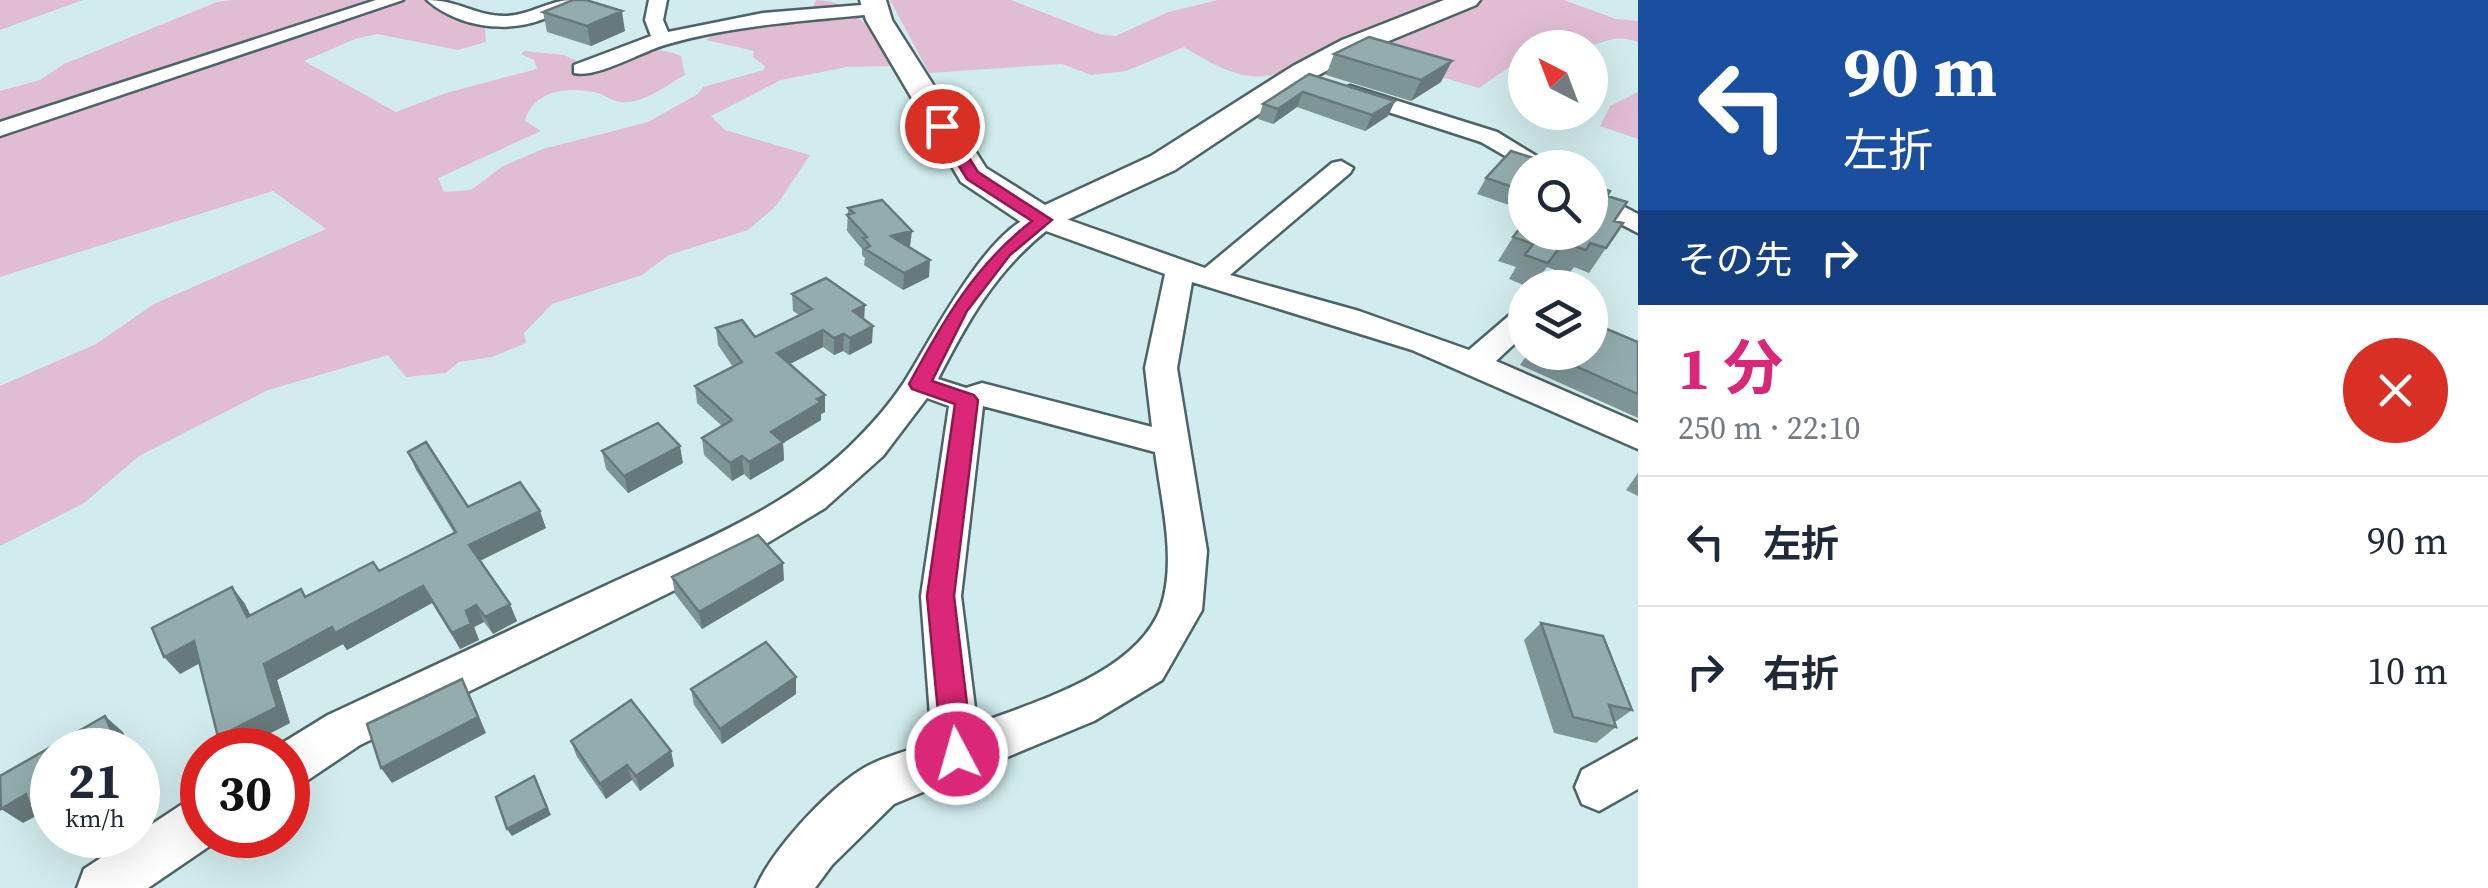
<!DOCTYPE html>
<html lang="ja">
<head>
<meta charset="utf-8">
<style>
	body { margin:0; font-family:"Source Serif 4","Noto Sans JP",serif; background:#f6f6f7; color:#1f2937; height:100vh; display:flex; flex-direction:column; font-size:38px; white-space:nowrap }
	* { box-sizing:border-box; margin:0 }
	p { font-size:32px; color:#747a83 }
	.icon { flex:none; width:55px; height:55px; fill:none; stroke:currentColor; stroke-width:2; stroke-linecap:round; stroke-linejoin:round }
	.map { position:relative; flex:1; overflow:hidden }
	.details { display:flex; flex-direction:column; background:#fff; width:850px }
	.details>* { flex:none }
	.hud { background:#1a4fa0; color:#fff; overflow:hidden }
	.needle { width:65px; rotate:318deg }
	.tools { position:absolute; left:1508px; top:30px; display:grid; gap:20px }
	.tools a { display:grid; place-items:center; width:100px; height:100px; border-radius:50%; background:#fff; box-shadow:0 10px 40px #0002; font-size:50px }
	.speed { position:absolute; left:30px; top:728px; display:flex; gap:20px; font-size:50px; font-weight:700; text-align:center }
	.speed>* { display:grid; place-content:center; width:130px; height:130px; border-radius:50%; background:#fff; box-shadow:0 10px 40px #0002; line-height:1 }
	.speed small { font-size:25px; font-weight:400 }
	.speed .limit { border:15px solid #d22; background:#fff; color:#111 }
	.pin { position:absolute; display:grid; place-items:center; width:85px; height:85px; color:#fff; margin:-42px; border:5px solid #fff; border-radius:50%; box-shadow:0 2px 10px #0007 }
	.me { position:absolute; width:110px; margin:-55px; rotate:354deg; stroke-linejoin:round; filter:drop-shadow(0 0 8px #0008) }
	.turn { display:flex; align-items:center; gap:35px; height:210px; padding:0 40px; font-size:45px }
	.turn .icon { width:130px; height:130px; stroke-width:2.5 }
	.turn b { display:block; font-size:70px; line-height:85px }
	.then { display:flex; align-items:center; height:95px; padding:0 40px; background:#0003; gap:20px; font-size:38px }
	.round { display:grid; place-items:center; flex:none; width:105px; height:105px; border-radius:52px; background:#f6f6f7 }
	.summary { display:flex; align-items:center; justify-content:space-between; height:170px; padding:0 40px }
	h1 { font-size:60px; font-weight:700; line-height:75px; color:#db2777 }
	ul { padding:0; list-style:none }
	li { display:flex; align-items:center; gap:30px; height:130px; padding:0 40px; border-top:2px solid #e0e1e3 }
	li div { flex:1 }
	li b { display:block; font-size:38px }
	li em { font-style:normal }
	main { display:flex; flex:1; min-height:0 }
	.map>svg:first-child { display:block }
	.green { fill:#e1bdd3 }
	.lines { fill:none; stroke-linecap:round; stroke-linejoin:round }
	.street-casing { stroke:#4d6466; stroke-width:5 }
	.secondary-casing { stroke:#4d6466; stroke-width:5 }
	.street { fill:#fff; fill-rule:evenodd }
	.secondary { fill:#fff; fill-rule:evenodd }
	.wall { fill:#7e9596 }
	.shaded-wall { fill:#67797a }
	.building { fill:#93adaf; stroke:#67797a; stroke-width:2.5 }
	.route { fill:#db2777; stroke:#8e194d; stroke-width:2.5 }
</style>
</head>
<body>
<main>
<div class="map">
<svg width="1638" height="888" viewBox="0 0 1638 888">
	<rect width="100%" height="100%" fill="#d1ecee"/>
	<path class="green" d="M0,0h83l-83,30z
		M232,0h218l35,28 1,14 -28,8 -81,-16 -22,5 -51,22 92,51 50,-19 91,-24 -3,-9 -13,-6 4,-3 39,4 22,10c33,-10 62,-23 95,-9l4,19c-19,10 -42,30 -65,27 -8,-1 -15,-7 -22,-9 -29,-7 -65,-3 -73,28l16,10 -103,47 6,14 27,-2 32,-24 40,-17 105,-27 50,-28 5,-7 61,-17 1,-4 -12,-9 1,-6 -48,-11 13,-9 93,-22 4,-9c39,0 59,35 78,66l-47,1 -66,13 -70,36 14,14 85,25 -34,51 -28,24 -79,25 -27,20 -90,29 -28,29 2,10 -34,14 -33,5 -13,11 -40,4 -18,-22 -120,35 -129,66 -55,47 -84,43v-160l96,-42 58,-40 172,-75 -53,-38 -273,86v-186l40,-11 24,-16 153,-62z
		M890,0h121l88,34 17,2 52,-24 50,-12h346l52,19 22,2v21c-28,-9 -31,2 -55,5 -19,3 -39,0 -58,1v8l-46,32 -150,-43c-58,44 -86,39 -145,2l-58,24 -35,4 -29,-11 -133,9z
		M1638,92v47l-38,-13 10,-20z"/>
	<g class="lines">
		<g class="street-casing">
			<path id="street" d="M376,0h27l-403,136v-14z
				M427,0c31,0 49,16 77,16 26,0 44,-16 69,-16 -37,37 -108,34 -146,0z
				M649,0h18l-4,20 5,12 95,-19 111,-9 9,5 -9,5c-69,7 -139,11 -206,30 -24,6 -71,35 -94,29v-8l77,-29 -6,-16z
				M1350,86l147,46 59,36h-30l-45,-26 -139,-45 -3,-5z
				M1341,161l12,7 -3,5 -120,102 129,36 110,39 42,-36 14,-2v22l-29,27 142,62v26l-226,-99 -220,-68 -15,86 30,183 -5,59 -40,70 -68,41 -200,83 -62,61 -17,23h-59c15,-37 69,-95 103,-117 21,-14 50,-20 73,-29l-11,-146 28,-190 -22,-8 -44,58 -58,52 -71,43 -394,194 -55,37 -17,7v-39h-17l57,-35c94,-44 189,-88 283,-132 86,-40 181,-76 248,-146 15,-15 32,-35 44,-53 25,-37 95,-183 149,-170l153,54 127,-105zM1046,231l119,43 -20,94 7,59 -170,-44 -16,5 -28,-9c29,-57 57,-107 108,-148zM983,406l172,46c6,48 22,108 6,155 -24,66 -124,94 -184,117l-16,-128z
				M1590,189l48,25v19l-48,-25z
				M1638,739v50l-39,22 -17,-7 -7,-17 7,-17z
				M202,796v39h19l-1,4 -72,49h-71l7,-19 100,-66z"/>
		</g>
		<g class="secondary-casing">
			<path id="secondary" d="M860,0h26l6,20 94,148 59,37 106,-49 142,-90 49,-26 102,-40h36l-4,5 -114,47 -49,26 -138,92 -132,61 -13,-3 -69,-46 -95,-162z"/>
		</g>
		<use href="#street" class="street"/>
		<use href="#secondary" class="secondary"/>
	</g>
	<path class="wall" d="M543,12l82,19 -34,15 -44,-14z
		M1334,54l107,28 -30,19 -85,-26z
		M1309,74l86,27 -7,15 -23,15 -68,-24 -24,17 -15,-5 5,-15z
		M1511,151l35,11 -4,6h-17v23l-13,15 -35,-12 9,-16z
		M1607,196l7,25 -8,27 -17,25 -15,-6 -6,8 -21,-8 -16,21 -22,-9 7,-12 -18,-6 15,-24z
		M848,208l62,39 19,30 -26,13 -39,-25 1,-7 -3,-3v-6l-15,-18z
		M792,294l72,25 8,24 -23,12 -6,-4 -9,4 -11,-8 -33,17 35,31v17l-4,2v6l-38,23 1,17 -34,20 -6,-6 -12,7 -28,-26 -2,-17 20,-12 -25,-23 -2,-17 38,-19 -15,-22 -2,-17 39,9 44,-22 -6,-4z
		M1602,328l36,14v76l-118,-53 9,-13h61z
		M602,451l81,12 -55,30 -22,-24z
		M408,452l60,55 78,21 -66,33 37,60 -24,13 -9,-12 -10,5 5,13 -19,9 -28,-46 -85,47 -4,-6 -66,36 13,43 -52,27h-7l-13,-13 -18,-74 -20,11 52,-87 13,17 5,11 129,-44 75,-38 -38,-63z
		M1638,473v23l-12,-6z
		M672,577l112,3 -82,49 -27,-35z
		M1541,623l91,87 -17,12 1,5 -20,16 -42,-10 -30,-93z
		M796,677v17l-74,50 -28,-39 -3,-16z
		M571,741l100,10 3,15 -34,25 -8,-11 -26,19 -29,-42z"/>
	<path class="shaded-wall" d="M622,11l3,20 -34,15 -4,-20z
		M1452,61l-11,21 -30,19 10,-21z
		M1303,92l-6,15 -24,17 5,-15z
		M1395,101l-7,15 -23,15 7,-16z
		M1525,186v5l-13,15 10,-16z
		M912,231l-2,16 -19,-11z
		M930,260l-1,17 -26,13 1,-17z
		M865,305l-1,17 -11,-11z
		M873,326l-1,17 -23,12 1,-17z
		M823,330v17l-45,23 -1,-17z
		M844,334l-1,17 -9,4v-17z
		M825,395v17l-4,2v6l-38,23 1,17 -34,20 -1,-18 22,-30z
		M680,446l3,17 -55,30 -4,-17z
		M742,456l2,18 -12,7 -2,-18z
		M540,511l6,17 -69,34 -8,-17z
		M783,563l1,17 -82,49 -3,-17z
		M423,586l9,17 -85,47 -4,-6 -66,36 13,43 -52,27h-7l-13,-13 46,-73 68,-37z
		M232,587l13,17 15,30 -13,-17z
		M510,604l7,17 -24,13 -8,-17z
		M476,605l8,17 -10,5 5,13 -19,9 -8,-16 14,-22z
		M194,641l15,17 -29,16 -16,-17z
		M796,677v17l-74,50 -2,-15z
		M462,679l8,16 16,38 -94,50 -11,-15z
		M105,716l18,16 8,18h-11z
		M671,751l3,15 -34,25 -4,-15z
		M627,765l5,15 -26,19 -6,-15z
		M538,784l13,31 -39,21 -5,-7z
		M26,794l26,5v25l-14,-9 -15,8 -22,-14z"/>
	<path class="building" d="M573,0h13l36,11 -35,15 -44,-14z
		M1369,37l83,24 -31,19 -87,-26z
		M1309,74l86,27 -23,14 -69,-23 -25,17 -15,-5z
		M1511,151l35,11 -5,6h-16v18l-3,4 -36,-12z
		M1590,185l20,6 -3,5 20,6 -13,19 9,2 -17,25 -16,-5 -4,7 -23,-7 -15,20 -23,-8 8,-11 -20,-7 12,-15v10h65z
		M882,200l30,31 -21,5 39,24 -26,13 -39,-24 5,-3 -7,-8 4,-1 -20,-22 7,-2 -6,-5z
		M826,278l39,27 -12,6 20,15 -23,12 -6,-4 -10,4 -11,-8 -46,23 48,42 -8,4 4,3 -50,30 12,10 -34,20 -7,-6 -12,7 -28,-25 30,-18 -37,-34 47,-24 -26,-34 26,-8 13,17 57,-28 -20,-15z
		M1590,322l48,20v52l-94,-42h46z
		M658,423l22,23 -56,30 -22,-25z
		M426,442l42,65 52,-25 20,29 -71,34 41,59 -25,13 -9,-12 -10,6 5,13 -19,9 -29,-47 -88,47 -3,-6 -68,37 13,43 -59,30 -24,-96 -30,16 -12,-29 80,-41 15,30 54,-28 4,8 68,-35 6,9 77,-39 -48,-80z
		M758,535l25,28 -84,49 -27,-35z
		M1541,623l62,13 29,74 -23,-5 7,22 -43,-10z
		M766,642l30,35 -76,52 -29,-40z
		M462,679l16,38 -97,51 -14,-44z
		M631,700l40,51 -35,25 -9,-11 -27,19 -29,-43z
		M105,716l15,34h-68v49l-20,12 -6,-17 -25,15 -1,-33z
		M534,776l13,32 -40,21 -11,-32z"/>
	<path class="route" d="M937,123h10l31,49 74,48 -42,35 -43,56 -35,70 42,14 4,5 -24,196 19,158 -5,10 -11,5 -11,-5 -4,-10 -15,-158 28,-192 -43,-15 -3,-5c34,-63 66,-119 123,-163l-65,-42 -33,-53z"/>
</svg>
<div class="tools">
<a><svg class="needle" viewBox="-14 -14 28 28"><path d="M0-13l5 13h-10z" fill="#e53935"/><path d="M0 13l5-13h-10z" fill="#747a83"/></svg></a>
<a><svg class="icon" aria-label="search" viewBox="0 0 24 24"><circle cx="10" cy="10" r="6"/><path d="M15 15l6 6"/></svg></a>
<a><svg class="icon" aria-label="layers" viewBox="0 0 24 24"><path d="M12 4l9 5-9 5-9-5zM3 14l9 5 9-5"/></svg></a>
</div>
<div class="speed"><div>21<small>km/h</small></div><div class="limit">30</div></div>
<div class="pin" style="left:942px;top:126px;background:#d93025"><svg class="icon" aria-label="arrive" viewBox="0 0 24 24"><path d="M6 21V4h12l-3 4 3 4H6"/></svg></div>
<svg class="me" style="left:957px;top:754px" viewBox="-20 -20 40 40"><circle r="17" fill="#db2777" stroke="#fff" stroke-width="3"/><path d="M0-11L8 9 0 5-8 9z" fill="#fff"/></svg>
</div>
<section class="details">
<div class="hud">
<div class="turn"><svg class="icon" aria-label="left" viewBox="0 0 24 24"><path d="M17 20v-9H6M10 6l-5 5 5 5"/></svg><div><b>90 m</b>左折</div></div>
<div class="then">その先<svg class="icon" aria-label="right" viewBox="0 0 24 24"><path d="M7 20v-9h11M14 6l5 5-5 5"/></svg></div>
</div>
<div class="summary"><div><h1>1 分</h1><p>250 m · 22:10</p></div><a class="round" style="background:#d93025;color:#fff"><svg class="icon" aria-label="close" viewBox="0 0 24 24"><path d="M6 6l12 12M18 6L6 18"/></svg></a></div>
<ul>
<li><svg class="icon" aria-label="left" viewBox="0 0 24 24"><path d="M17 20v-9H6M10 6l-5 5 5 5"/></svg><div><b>左折</b></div><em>90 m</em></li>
<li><svg class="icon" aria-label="right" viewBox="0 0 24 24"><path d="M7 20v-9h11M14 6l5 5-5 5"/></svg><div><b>右折</b></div><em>10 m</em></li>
</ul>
</section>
</main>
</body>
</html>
